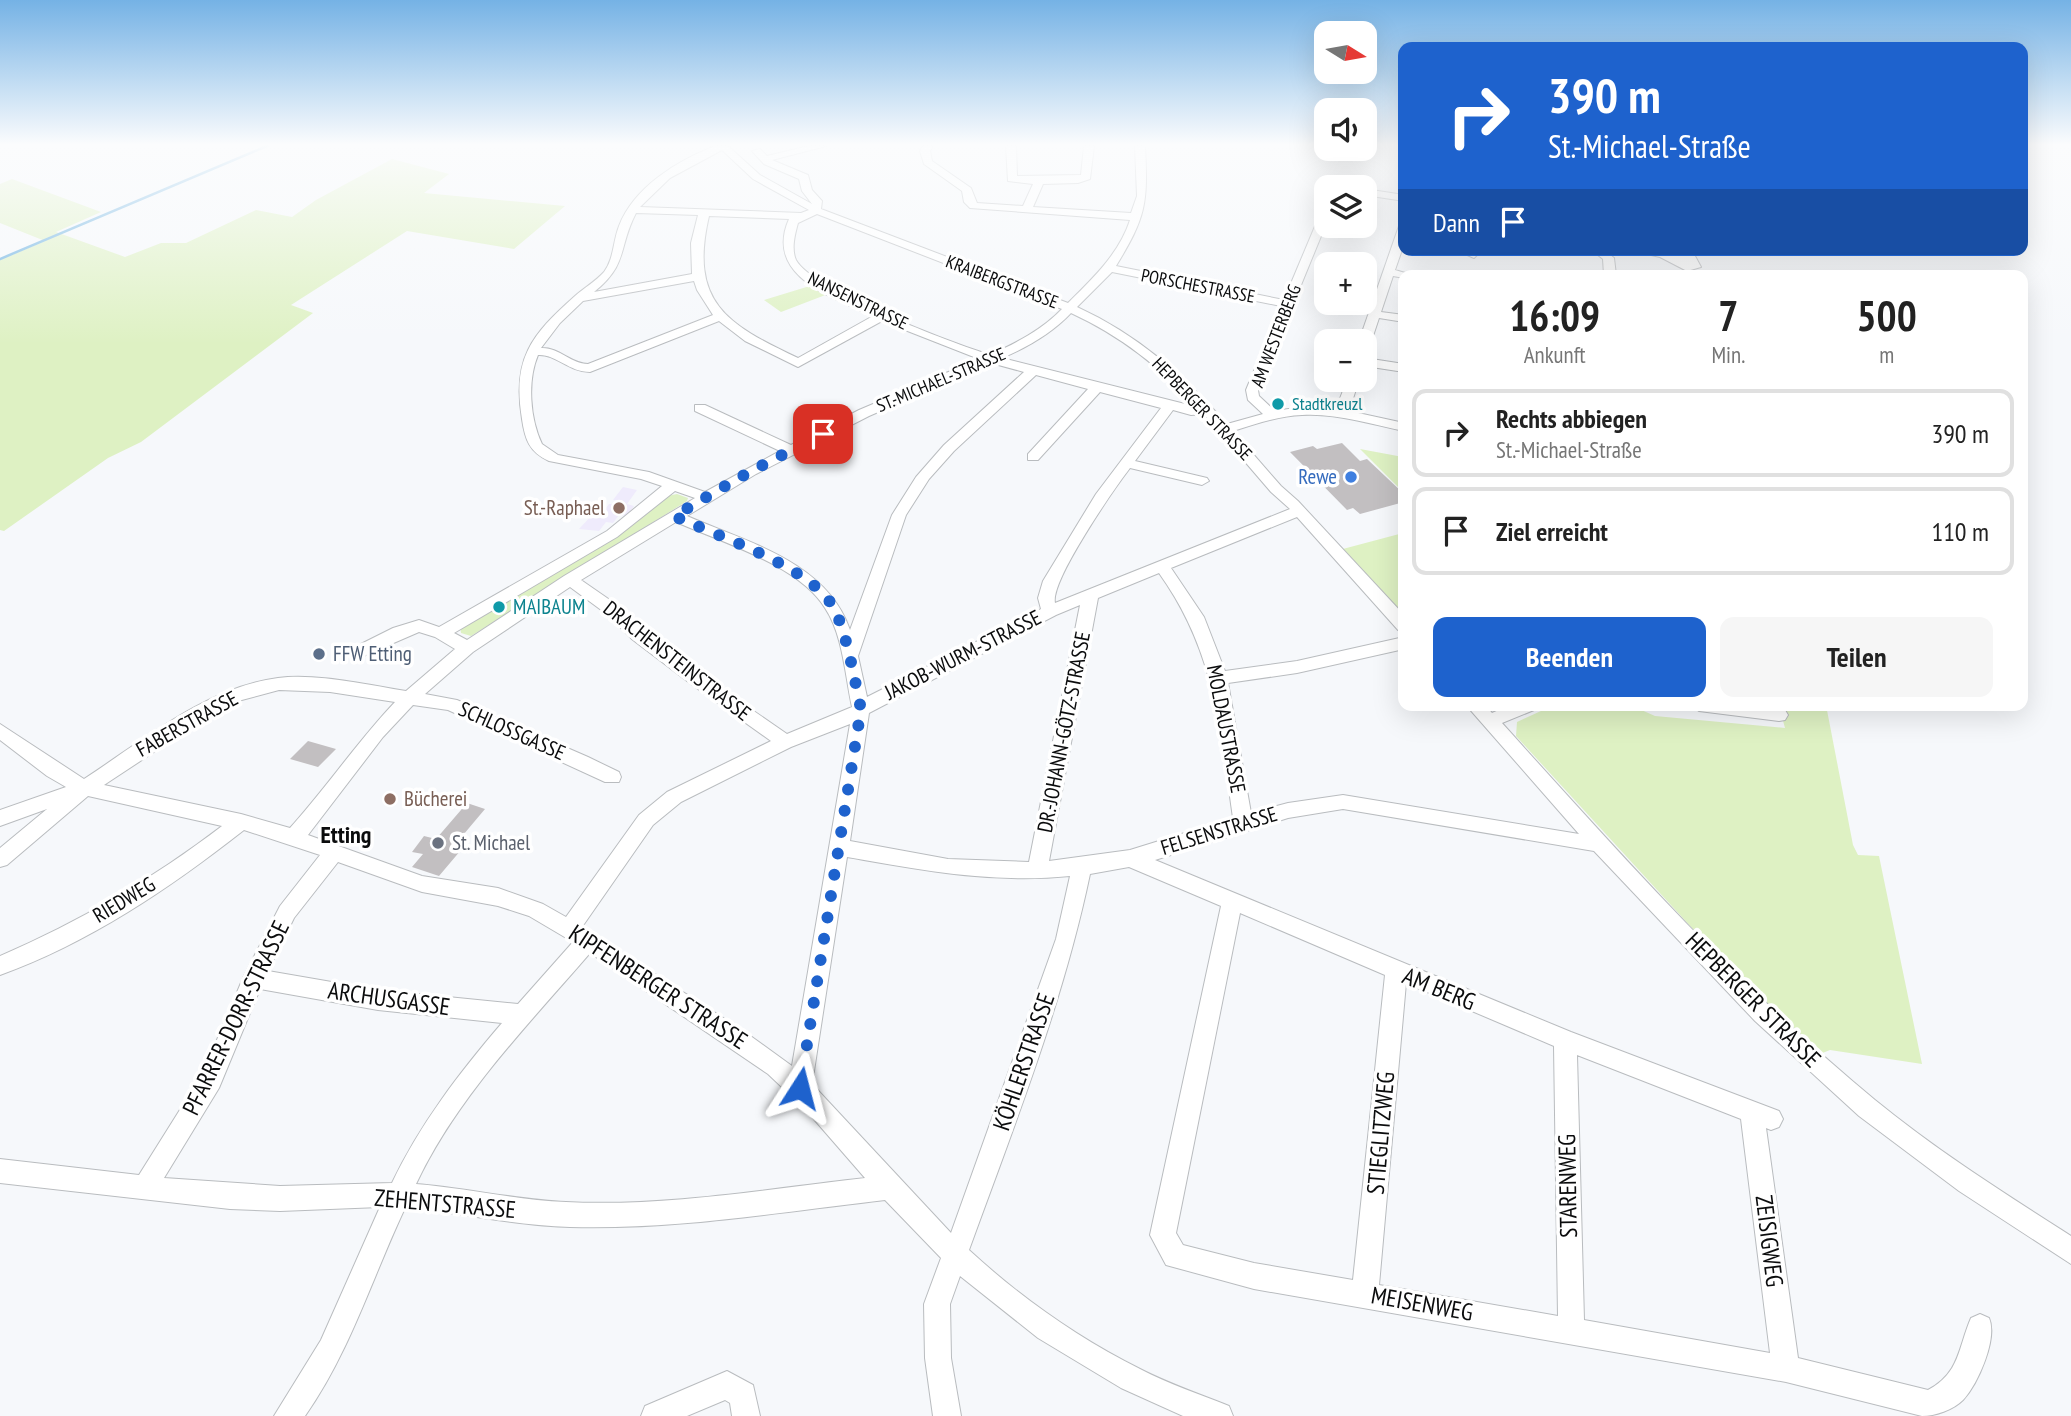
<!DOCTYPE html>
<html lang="de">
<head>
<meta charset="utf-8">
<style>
	body { margin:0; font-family:"PT Sans Narrow",sans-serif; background:#f6f6f6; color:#222; height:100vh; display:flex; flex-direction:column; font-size:26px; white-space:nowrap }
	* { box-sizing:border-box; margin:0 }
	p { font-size:23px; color:#767676 }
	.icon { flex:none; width:38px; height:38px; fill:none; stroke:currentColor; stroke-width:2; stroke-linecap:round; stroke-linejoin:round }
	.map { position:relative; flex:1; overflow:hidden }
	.sheet { position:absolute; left:1398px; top:270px; width:630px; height:441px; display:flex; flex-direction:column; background:#fff; border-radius:14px; box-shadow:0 7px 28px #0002 }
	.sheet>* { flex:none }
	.hud { position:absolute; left:1398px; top:42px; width:630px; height:214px; border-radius:14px; box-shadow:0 7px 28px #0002; background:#1e62cd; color:#fff; overflow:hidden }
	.needle { width:46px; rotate:101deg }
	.controls { position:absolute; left:1314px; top:21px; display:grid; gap:14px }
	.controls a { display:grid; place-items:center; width:63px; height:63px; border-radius:14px; background:#fff; box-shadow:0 7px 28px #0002; font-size:35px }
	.pin { position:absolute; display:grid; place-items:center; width:60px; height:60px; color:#fff; margin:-30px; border-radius:14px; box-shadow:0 4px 10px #0006 }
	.me { position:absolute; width:77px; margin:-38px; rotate:9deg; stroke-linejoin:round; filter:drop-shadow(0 0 5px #0008) }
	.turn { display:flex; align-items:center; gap:24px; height:147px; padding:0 35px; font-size:32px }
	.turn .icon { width:91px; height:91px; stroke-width:2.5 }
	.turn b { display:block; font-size:49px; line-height:60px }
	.then { display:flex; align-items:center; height:66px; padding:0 35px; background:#0003; gap:14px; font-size:26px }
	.eta { display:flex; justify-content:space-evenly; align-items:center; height:119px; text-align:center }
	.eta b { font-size:42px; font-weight:700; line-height:49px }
	.cta { display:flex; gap:14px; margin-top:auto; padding:14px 35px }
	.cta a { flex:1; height:80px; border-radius:14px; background:#1e62cd; color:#fff; font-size:28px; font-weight:700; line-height:80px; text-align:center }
	.cta a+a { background:#f6f6f6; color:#222 }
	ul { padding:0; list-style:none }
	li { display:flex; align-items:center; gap:21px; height:88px; margin:0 14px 10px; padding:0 21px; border:4px solid #e0e0e0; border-radius:14px }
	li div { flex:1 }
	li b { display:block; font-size:26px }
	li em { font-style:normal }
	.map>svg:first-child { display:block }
	.education { fill:#efebfc }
	.green { fill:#def1c3 }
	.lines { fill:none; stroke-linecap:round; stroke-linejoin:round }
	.stream { stroke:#6ab0e0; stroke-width:2.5 }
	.building { fill:#c2bfc1 }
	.minor-casing { stroke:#b9bcbf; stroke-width:2 }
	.minor { fill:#fff; fill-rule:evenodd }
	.route { stroke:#1e62cd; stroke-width:12; stroke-dasharray:0 21.6 }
	.culture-dot { fill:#0f9aa8; stroke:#fff; stroke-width:2.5 }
	.shop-dot { fill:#3f7fe0; stroke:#fff; stroke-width:2.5 }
	.education-dot { fill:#8d6e63; stroke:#fff; stroke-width:2.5 }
	.service-dot { fill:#5c6f8a; stroke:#fff; stroke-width:2.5 }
	.worship-dot { fill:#6b7280; stroke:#fff; stroke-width:2.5 }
	.labels { text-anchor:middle; stroke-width:7; stroke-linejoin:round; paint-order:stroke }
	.far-street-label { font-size:18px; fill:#0b0c0d; stroke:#fff }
	.far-culture-label { font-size:18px; fill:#0d838f; stroke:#fff; text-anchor:start }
	.shop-label { font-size:21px; fill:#366cbe; stroke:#fff; text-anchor:end }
	.education-label { font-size:21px; fill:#785e54; stroke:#fff; text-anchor:end }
	.culture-label { font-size:21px; fill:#0d838f; stroke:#fff; text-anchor:start }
	.service-label { font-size:21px; fill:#4e5e75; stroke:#fff; text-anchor:start }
	.street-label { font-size:21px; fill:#0b0c0d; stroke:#fff }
	.worship-label { font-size:21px; fill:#5b616d; stroke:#fff; text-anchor:start }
	.quarter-label { font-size:24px; font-weight:bold; fill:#0b0c0d; stroke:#fff }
	.near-street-label { font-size:24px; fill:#0b0c0d; stroke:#fff }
</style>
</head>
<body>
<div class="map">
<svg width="2071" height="1416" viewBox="0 0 2071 1416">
	<rect width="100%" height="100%" fill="#f6f8fb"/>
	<path class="education" d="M623,487l14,3 -10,14 7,2 -7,10 -8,-1 -6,8 -7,-1 -7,9 -20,-2 17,-18 7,1 6,-8h8l2,-3 -6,-1z"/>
	<path class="green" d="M392,159l57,15 -25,19 141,13 -51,43 -107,-18 -116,74 22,8 -172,129 -33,16 -104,73 -4,-1v-270l45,-19 -45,-18v-39l12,-5 89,33 -45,20 69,25 36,-14h25l70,-33 36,7 24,-17z
		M813,285l15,9 -47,18 -17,-12z
		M1360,449l43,8v35z
		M677,494l11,4 -1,3 -216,135 -10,-3 -1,-7 207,-130z
		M1403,533v87l-64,-70z
		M1554,705h76l25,11 130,12 -6,-22 32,4 -1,-5h16l27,140 5,10 21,1 43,208 -92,-14 -10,4 -96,-91 -208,-227 1,-14z"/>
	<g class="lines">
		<path class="stream" d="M0,259l267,-113"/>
	</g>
	<path class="building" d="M1342,443l18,18 7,-2 37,35v8l-44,12 -7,-6 -6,2 -57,-58 23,-6 4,3z
		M308,741l28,8 -18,18 -28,-8z
		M467,803l18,6 -32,38 8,3 -22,26 -27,-9 11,-13 -11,-2 12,-16 12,3z"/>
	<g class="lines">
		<g class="minor-casing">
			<path id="minor" d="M715,146h13l32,29 52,29 -10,-13 -3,-12 -35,-15 -12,-13 8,-2 7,7 42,-10h17l-54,14 36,15 4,15 10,11 -1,8 247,94c25,-25 51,-49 62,-83l-160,-12 -6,-6 -2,-11 -38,-27 -4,-13 3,-5h10l-3,5 2,10 39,27 6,15 46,3 10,-22 -25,-3 -2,-35h10l1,30 64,-1 3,-29h10l-4,33 -12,4 -35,1 -10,23 98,6 6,-17 -2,-50h10c3,58 1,71 -29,120l168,34 37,-88 5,-3v15l-68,166 1,6 16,15 27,-4 34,2 11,-29h12l-10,31 55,12v8c-34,-7 -68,-18 -102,-16 -24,1 -47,9 -69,16l48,55 17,15 106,114v16l-6,-1 -101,-113 -126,51 33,49 21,54 72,-10 107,-24v12l-107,24 -69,10 23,130 37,-10 55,-8 236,39 -113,-129h19l7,8 18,-8h27l-3,5 -32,13c118,131 236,264 373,377 61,50 129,93 196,136v28l-112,-73 -100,-75 -104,-95 -161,-170 -251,-42 -55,9 -133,42 416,172 208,79 4,8 -4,8 -8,3 -5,-2 32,230 130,32c32,-17 30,-42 43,-72l9,-4 9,4c9,20 -11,66 -26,82 -10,10 -28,16 -41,16l-136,-34 -532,-93 -88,-24 -16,-30 71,-329 -92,-39 -39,7c-27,129 -76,252 -121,376 51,47 109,88 171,119 29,15 59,25 89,37l4,10h-50l-62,-28 -83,-50 -78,-62 -10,28 1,54 10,58h-28l-8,-58 -1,-54 17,-46 -56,-58c-104,12 -210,30 -315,27 -55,-1 -110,-15 -165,-19 -33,70 -55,144 -100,208h-31l47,-76 59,-133 -100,4 -50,-2 -230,-26v-24l139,16 64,-102 40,-95 37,-72 40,-51 -76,-25c-74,58 -155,113 -244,145v-19c79,-34 154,-78 222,-130l-134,-30 -81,69 -7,2v-19l47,-39 -47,17v-16l66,-23 -19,-11 -47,-36v-16l84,55c60,-39 121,-91 194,-101 39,-5 89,7 128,13l49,-42 -20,-12 -16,-5 -60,26 -6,-2 -2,-4 2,-4 40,-20 26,-8 20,7 168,-96 55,-45 -21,-7 -92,-18c-20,-9 -24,-22 -27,-42 -10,-60 9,-84 53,-123 9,-8 21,-15 29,-24 10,-13 9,-31 15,-46 15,-39 58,-65 96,-80zM722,150l31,29 56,31 -8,3 -161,-6 30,-29zM636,213l62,2 -7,28 1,31 -98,18c35,-28 24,-45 42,-79zM817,214l245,95c-20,21 -46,34 -72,46 -37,-12 -177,-64 -194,-95 -5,-11 -1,-26 2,-37zM709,216l80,3c-25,57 42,78 84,97l-75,42c-72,-34 -109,-56 -89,-142zM1112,272l169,34 -35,84 2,10 15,14 -36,10c-44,-49 -89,-89 -150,-117zM694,281l3,9 16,25 -125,49c-17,0 -29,-17 -47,-16l19,-25 23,-22zM1071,313c50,23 89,54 126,94l-195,-49c26,-11 50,-25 69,-45zM719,321l26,20 53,26 84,-46 97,38 -120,51 -68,35 -86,-40h-10v6l85,40 -75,41 -56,-20 -91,-17 -16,-11c-12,-25 -15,-63 -4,-89 18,-1 31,17 52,17zM991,363l33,9 -80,73 -28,32 -24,38 -42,115c-23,-68 -103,-88 -163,-114l69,-42 113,-58zM1036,375l52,14 -60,65v6h10l62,-68 61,16 -65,86 -53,87 -5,17 3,11 -174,88 -9,-41 48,-141 23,-36 25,-28zM1173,410l18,5 13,-1 67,78 19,17 -235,94c-5,-22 59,-114 75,-135l72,17 7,-4 -2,-3 -72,-17zM675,491l20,7 -131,78 -97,64 -13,-7 163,-96zM676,522c45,20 123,43 149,86 18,27 20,67 27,99l-65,27 -84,-58 -58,-44 -25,-25 -39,-27zM1159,573c56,78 61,154 74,245l-103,32 -81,11 49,-263zM570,587l38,28 25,25 58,44 80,57 -104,51 -28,23 -73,102 -23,-13 -45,-16 -76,-12 -114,-41 75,-98 30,-32 35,5 157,72h14l2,-5 -2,-5 -31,-15 -131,-57 -32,-6 48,-42zM1080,605l-51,257 -81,-3 -98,-18 19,-128 187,-98zM279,690l51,2 65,10c-38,40 -68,85 -105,126l-49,-14 -137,-29 103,-68 31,-16zM850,724l-58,342 -47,-34 -163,-105 71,-102 28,-23 110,-55zM847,857c75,13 146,27 223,19l-14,63 -105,294 -139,-149zM338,862l84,30 76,14 31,10 44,26 -55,62 -140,-14 -110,-19 26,-53zM1240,913l145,62 -32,305 -99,-17 -71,-18 -7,-12zM590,953l178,121 37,35 60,69c-98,11 -200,29 -299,24 -50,-2 -99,-14 -150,-18 41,-87 112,-159 174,-231zM1406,983l148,63 4,270 -179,-31zM260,989l118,21 124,13c-42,49 -82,101 -110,160l-112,3 -116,-8 55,-90zM1577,1055l164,64 29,234 -186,-33z
				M1365,189l39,6v6l-39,-6z
				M1404,223v21l-9,26 17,5h-8v3l-11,-2 -12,36 23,3v7l-25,-4 -8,24 -6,4v-5h-6l40,-115z
				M1456,250h26l-8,8z
				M1604,250l10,8 2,17h-12l-1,-16 -10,-8z
				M1629,250h33l29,5 4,1 6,11 -14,4 -27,-14z
				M1365,358l39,6v8l-39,-6z
				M1690,705c31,0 65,-4 95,5l3,5 -3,5 -6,1 -80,-10z
				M727,1371l26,14 7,31h-28l-2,-13 -5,-3 -38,16h-46l4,-10z"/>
		</g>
		<use href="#minor" class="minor"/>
	</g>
	<linearGradient id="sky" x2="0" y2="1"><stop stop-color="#75b2e5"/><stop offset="0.42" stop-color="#fbfcfd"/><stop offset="1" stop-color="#fbfcfd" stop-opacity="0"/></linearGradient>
	<rect width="2071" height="344" fill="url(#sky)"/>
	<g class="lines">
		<path class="route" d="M800,1088l61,-379c-6,-26 -15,-82 -29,-104 -24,-39 -115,-69 -158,-89l77,-45 72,-37"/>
	</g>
	<g class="culture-dot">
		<circle cx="1278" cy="404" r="7"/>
		<circle cx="499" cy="607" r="7"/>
	</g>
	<circle class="shop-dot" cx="1351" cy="477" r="7"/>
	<g class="education-dot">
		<circle cx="619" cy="508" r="7"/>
		<circle cx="390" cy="799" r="7"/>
	</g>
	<circle class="service-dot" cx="319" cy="654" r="7"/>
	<circle class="worship-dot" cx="438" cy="843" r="7"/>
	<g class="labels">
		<g class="far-street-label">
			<text transform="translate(1002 282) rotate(21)" y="6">KRAIBERGSTRASSE</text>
			<text transform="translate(1198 286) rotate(11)" y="6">PORSCHESTRASSE</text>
			<text transform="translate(858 301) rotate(26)" y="6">NANSENSTRASSE</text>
			<text transform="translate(1276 336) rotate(-69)" y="6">AM WESTERBERG</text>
			<text transform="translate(941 380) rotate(-23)" y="6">ST.-MICHAEL-STRASSE</text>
			<text transform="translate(1202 409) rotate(46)" y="6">HEPBERGER STRASSE</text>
		</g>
		<g class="far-culture-label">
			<text x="1292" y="410">Stadtkreuzl</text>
		</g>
		<g class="shop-label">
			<text x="1337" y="484">Rewe</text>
		</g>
		<g class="education-label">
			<text x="605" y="515">St.-Raphael</text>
			<text x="404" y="806" text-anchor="start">Bücherei</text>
		</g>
		<g class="culture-label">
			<text x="513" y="614">MAIBAUM</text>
		</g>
		<g class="service-label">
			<text x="333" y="661">FFW Etting</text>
		</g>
		<g class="street-label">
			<text transform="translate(963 655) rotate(-27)" y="7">JAKOB-WURM-STRASSE</text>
			<text transform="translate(677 661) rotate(38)" y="7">DRACHENSTEINSTRASSE</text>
			<text transform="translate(187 724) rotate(-29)" y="7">FABERSTRASSE</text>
			<text transform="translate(1226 729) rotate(79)" y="7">MOLDAUSTRASSE</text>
			<text transform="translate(512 731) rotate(24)" y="7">SCHLOSSGASSE</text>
			<text transform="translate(1064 732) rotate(-79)" y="7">DR.-JOHANN-GÖTZ-STRASSE</text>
			<text transform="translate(1219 831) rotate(-17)" y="7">FELSENSTRASSE</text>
			<text transform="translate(124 900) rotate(-31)" y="7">RIEDWEG</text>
		</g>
		<g class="worship-label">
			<text x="452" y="850">St. Michael</text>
		</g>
		<g class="quarter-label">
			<text x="346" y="843">Etting</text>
		</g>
		<g class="near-street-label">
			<text transform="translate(658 987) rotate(33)" y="8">KIPFENBERGER STRASSE</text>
			<text transform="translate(1439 989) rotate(22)" y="8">AM BERG</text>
			<text transform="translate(389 999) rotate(8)" y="8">ARCHUSGASSE</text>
			<text transform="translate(1753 1000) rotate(45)" y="8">HEPBERGER STRASSE</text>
			<text transform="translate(236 1018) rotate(-64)" y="8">PFARRER-DORR-STRASSE</text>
			<text transform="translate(1024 1062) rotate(-71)" y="8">KÖHLERSTRASSE</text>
			<text transform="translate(1381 1133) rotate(-85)" y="8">STIEGLITZWEG</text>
			<text transform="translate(1568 1186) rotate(-91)" y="8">STARENWEG</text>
			<text transform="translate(445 1204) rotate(5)" y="8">ZEHENTSTRASSE</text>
			<text transform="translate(1769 1241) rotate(83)" y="8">ZEISIGWEG</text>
			<text transform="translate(1422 1304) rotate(10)" y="8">MEISENWEG</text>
		</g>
	</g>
</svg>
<div class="controls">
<a><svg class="needle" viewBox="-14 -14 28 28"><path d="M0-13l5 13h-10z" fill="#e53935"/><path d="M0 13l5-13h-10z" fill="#767676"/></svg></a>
<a><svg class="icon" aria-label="sound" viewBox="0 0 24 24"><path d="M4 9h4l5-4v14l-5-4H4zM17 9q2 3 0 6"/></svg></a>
<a><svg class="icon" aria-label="layers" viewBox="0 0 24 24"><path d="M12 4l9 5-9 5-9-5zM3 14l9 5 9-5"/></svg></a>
<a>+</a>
<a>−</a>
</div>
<div class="pin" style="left:823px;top:434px;background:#d93025"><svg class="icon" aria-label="arrive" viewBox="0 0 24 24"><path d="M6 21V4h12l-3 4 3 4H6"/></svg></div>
<svg class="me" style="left:800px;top:1088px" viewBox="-20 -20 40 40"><path d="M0-17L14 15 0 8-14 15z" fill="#1e62cd" stroke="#fff" stroke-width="4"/></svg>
<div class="hud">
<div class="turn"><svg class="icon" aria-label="right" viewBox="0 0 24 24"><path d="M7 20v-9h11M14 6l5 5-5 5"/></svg><div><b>390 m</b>St.-Michael-Straße</div></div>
<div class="then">Dann<svg class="icon" aria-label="arrive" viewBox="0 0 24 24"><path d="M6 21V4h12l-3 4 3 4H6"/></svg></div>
</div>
<section class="sheet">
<div class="eta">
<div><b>16:09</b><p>Ankunft</p></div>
<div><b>7</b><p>Min.</p></div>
<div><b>500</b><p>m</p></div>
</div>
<ul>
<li><svg class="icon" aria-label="right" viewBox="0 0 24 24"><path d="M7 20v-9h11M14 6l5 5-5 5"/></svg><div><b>Rechts abbiegen</b><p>St.-Michael-Straße</p></div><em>390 m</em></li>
<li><svg class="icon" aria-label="arrive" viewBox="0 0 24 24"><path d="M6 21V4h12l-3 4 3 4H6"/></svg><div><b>Ziel erreicht</b></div><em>110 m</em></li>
</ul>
<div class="cta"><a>Beenden</a><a>Teilen</a></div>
</section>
</div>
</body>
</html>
